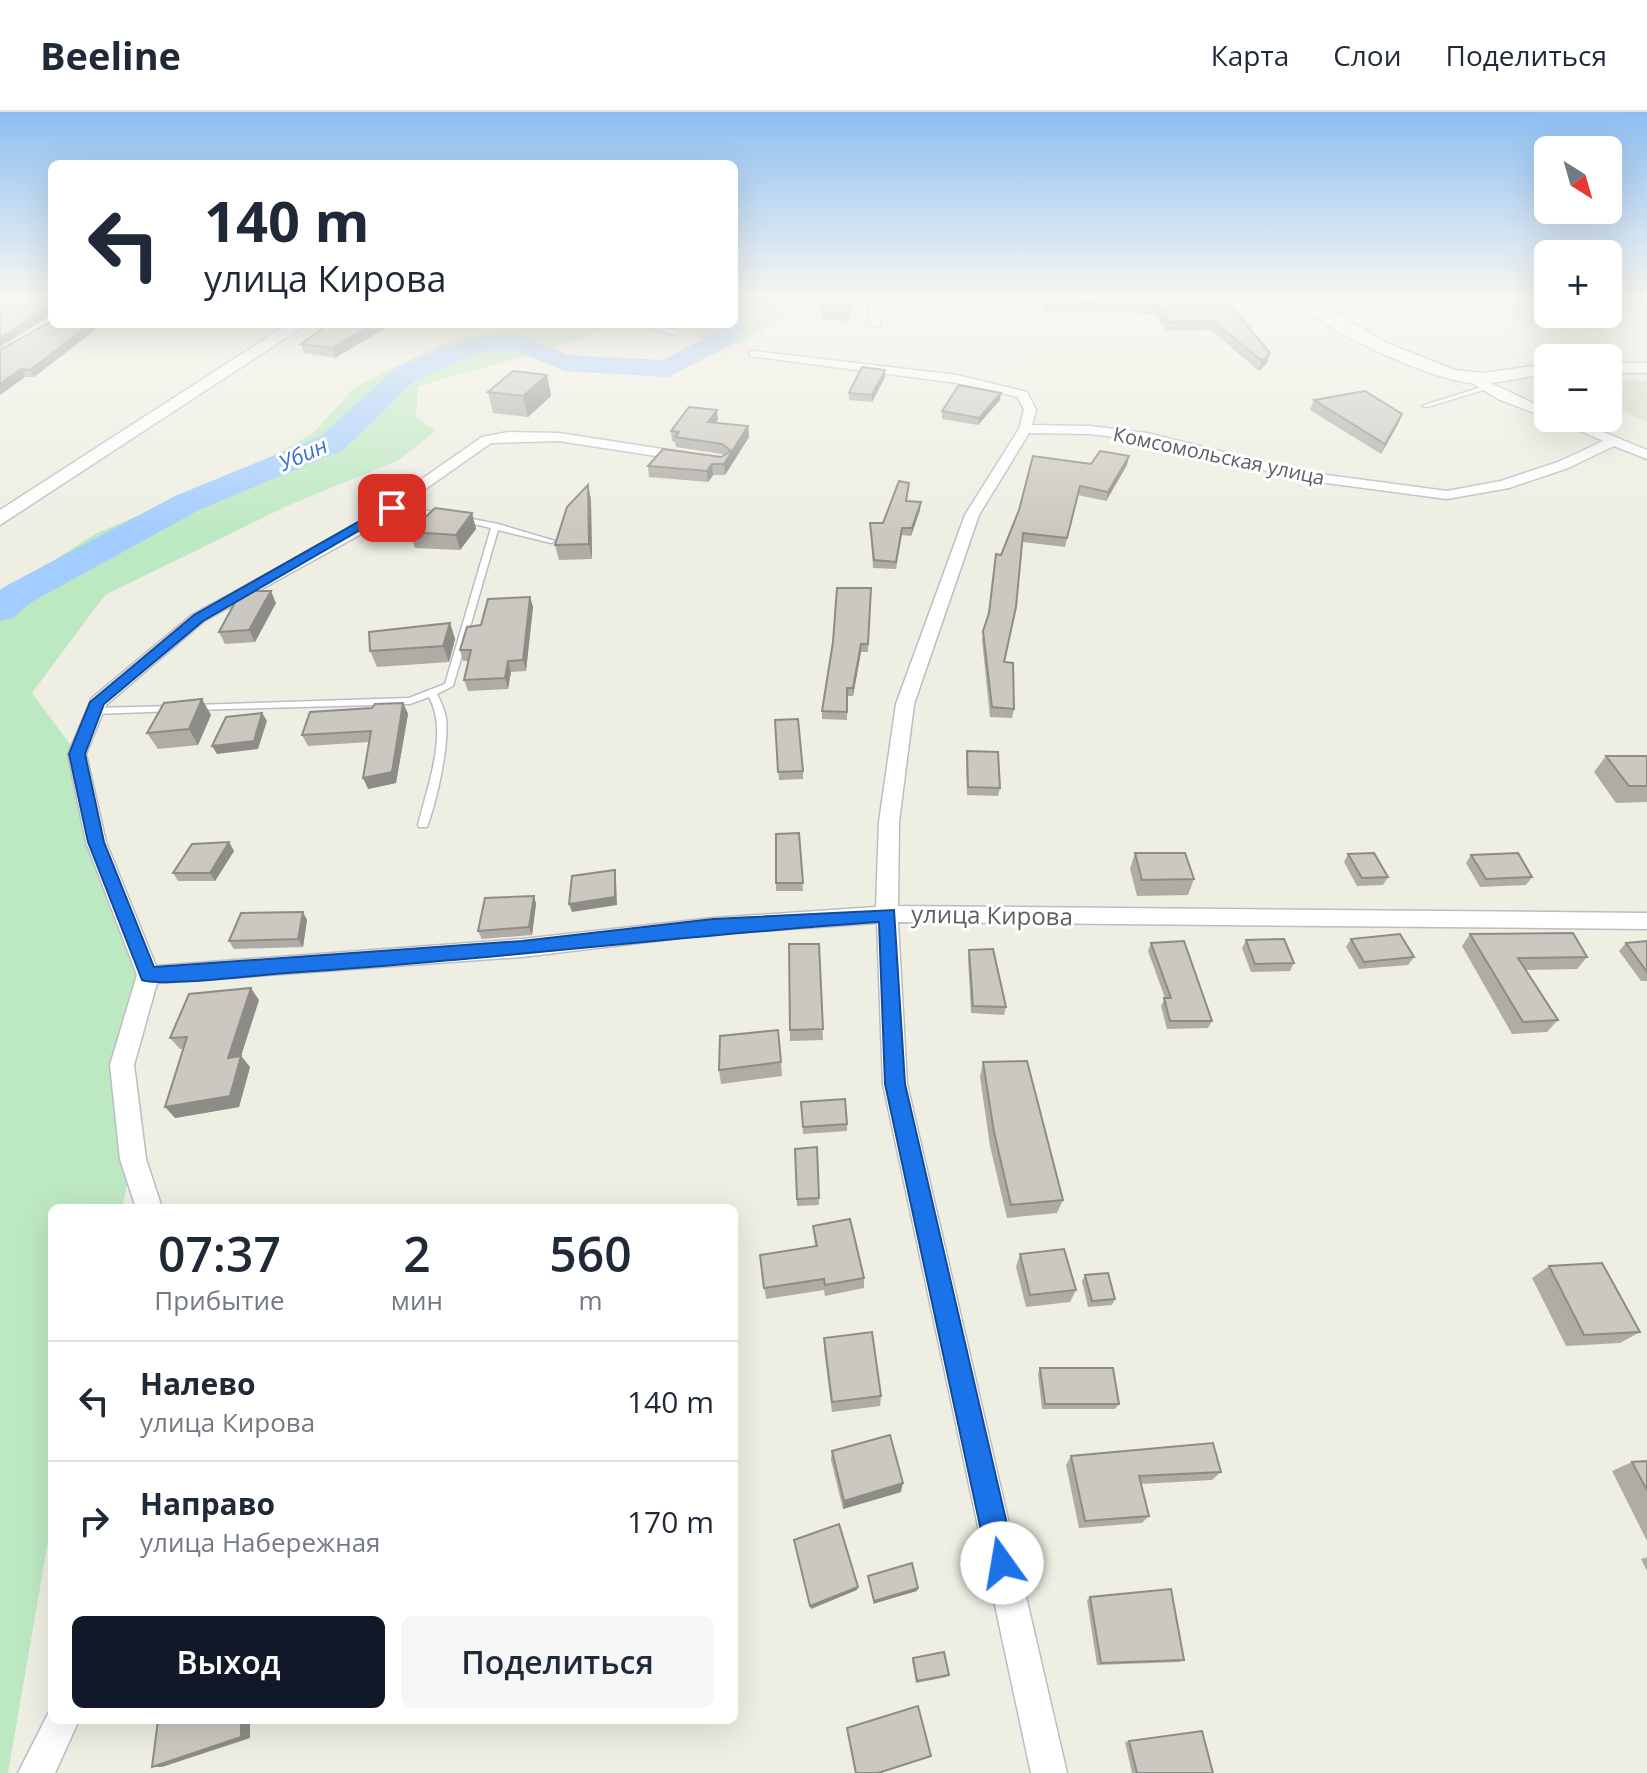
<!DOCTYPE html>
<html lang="ru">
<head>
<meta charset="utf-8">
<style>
	body { margin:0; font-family:"Open Sans",sans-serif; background:#f6f6f7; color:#1f2937; height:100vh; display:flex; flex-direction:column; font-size:30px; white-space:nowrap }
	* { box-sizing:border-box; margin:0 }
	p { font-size:26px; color:#747a83 }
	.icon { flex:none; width:44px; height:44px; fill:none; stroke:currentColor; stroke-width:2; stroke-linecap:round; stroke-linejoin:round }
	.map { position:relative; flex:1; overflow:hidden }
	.details { position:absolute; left:48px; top:1092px; width:690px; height:520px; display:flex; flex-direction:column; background:#fff; border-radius:12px; box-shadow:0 8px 32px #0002 }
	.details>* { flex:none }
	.banner { position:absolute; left:48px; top:48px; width:690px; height:168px; border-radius:12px; box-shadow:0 8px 32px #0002; background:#fff; color:#1f2937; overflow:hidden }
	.needle { width:52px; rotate:143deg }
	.buttons { position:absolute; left:1534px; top:24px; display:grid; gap:16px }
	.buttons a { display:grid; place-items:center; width:88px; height:88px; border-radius:12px; background:#fff; box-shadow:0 8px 32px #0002; font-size:40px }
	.pin { position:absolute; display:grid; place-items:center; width:68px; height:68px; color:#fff; margin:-34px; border-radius:16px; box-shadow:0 4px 12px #0006 }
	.me { position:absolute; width:88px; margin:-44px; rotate:347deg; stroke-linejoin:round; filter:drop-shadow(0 0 6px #0008) }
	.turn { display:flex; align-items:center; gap:28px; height:168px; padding:0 24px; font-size:36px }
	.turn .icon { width:104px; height:104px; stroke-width:2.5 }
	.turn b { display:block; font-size:56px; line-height:68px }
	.eta { display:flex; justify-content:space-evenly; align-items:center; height:136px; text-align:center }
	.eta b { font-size:48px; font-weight:600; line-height:56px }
	.primary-button { display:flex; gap:16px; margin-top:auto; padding:16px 24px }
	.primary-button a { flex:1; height:92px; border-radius:12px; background:#111827; color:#fff; font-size:32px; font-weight:600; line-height:92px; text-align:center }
	.primary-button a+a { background:#f6f6f7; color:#1f2937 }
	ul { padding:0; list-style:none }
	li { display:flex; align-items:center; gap:24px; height:120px; padding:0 24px; border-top:2px solid #e0e1e3 }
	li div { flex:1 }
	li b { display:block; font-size:30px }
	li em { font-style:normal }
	header { display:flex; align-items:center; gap:48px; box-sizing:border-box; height:112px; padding:0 40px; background:#fff; border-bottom:2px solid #e0e1e3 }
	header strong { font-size:38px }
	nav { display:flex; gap:44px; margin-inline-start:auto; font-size:28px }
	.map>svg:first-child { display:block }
	.education { fill:#dfded2 }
	.green { fill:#bde9c2 }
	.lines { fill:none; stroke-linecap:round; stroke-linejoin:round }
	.river { fill:#a4cdff; fill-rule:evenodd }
	.lane-casing { stroke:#bbbdc3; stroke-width:3 }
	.street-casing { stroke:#bbbdc3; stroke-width:3 }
	.secondary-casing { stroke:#bcbec6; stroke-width:3 }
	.lane { fill:#fff; fill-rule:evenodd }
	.street { fill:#fff; fill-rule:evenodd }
	.secondary { fill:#fff; fill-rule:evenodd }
	.wall { fill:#aeaca5 }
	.shaded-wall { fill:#8d8c86 }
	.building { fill:#cac8c0; stroke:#8d8c86; stroke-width:2 }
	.route { fill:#1a73e8; stroke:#114b97; stroke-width:2 }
	.labels { text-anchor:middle; stroke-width:6; stroke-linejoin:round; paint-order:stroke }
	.far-street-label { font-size:20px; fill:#5b5f65; stroke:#fff }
	.far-water-label { font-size:22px; font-style:italic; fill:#3b72ce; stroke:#fff }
	.street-label { font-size:24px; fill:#5b5f65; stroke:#fff }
</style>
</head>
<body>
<header>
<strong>Beeline</strong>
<nav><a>Карта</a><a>Слои</a><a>Поделиться</a></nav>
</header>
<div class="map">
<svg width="1647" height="1661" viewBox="0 0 1647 1661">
	<rect width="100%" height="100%" fill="#efeee3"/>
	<path class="education" d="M1608,269h39v41l-39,-18z"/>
	<path class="green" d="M734,186h47l4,16 -44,30 -49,-8 5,-7 -7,-5h44z
		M551,212l55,2 -22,13 -166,47 -2,31 19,14 -36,29 -112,46 -182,89 -73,98 45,61 71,221 -26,90 11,94 -11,49h-70v310l-44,255h-8v-1178l95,-61 170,-73 47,-27 43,-47 99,-49z"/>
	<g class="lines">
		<path class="river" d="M734,204l12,8 -11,19 -67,34 -104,-6 -47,-20 -36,1 -66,28 -72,70 -144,60 -169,93 -17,15 -13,3v-31l4,-3 171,-91 146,-60 74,-68 73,-30 53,-3 48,20 94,5 53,-28 4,-8h14z"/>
		<g class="lane-casing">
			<path id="lane" d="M1488,273l2,1v2l-63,19 -5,-1z
				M389,394l54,7 4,2 -4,2 -51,-7 -4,-2z
				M457,404l41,8 57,17 -4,2 -53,-13 -45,156 -16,8c4,8 7,15 9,24 3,29 -9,82 -19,109h-8l-1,-2c9,-38 31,-92 11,-128l-19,7 -218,6v-4l3,-1 214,-7 36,-14 46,-156 -34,-8z
				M174,594l4,3 -1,2 -83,3 -4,-3 4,-3z"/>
		</g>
		<g class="street-casing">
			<path id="street" d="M868,186h10l2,29 -10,-2z
				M637,212h18l25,8 -6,3z
				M754,239l203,24 70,17 9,18 -4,15 58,1 57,7 157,39 143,19 54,-10 57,-19 45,-21 -51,-23h17l78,32v9l-33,-13 -46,22 -59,20 -62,11 -143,-19 -157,-39 -57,-7 -61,-1 -50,82 -65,189 -15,118 -1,84 749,7v16l-749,-7 9,162 160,689h-36l-148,-689 -6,-161 -164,11 -191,23 -365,26 -23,82 12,94 16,49h-26l-16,-49 -10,-94 27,-90 -51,-133 -18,-88 24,-56 100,-83 161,-88 129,-90 26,-5 51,1 129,20 7,4 -7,4 -129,-20 -68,2 -128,90 -159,88 -98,84 -20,49 20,88 50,124 366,-27 191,-21 163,-11 3,-85 17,-118 69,-189 54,-86 5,-19 -6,-13 -61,-14 -207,-27v-4z
				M1469,263c9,0 64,29 79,35v8l-50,-19 -29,-18z
				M52,1594v14h27l-24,53h-37z"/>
		</g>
		<g class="secondary-casing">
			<path id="secondary" d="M1291,186h19l79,46 66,26 28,3 65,-9v10c-24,2 -49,11 -74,9 -43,-2 -153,-54 -183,-85z
				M288,212h19l-307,201v-15z
				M1608,251h39v10h-39z"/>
		</g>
		<use href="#lane" class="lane"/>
		<use href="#street" class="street"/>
		<use href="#secondary" class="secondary"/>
	</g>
	<path class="wall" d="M851,186l-2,23 -27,-1v-7z
		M1039,186h185l46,55 -3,10 -8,8 -48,-41 -44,1 -12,-17 -111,-4z
		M52,212h66l-4,3 -14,-1 -66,51h-9l-25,18v-45z
		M329,212h63l-57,34 -31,-5 -3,-9z
		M885,258v7l-13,25 -23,-2v-7z
		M547,263l4,21 -23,21 -35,-4 -5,-21z
		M1000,288l-22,25 -36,-6v-8z
		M1314,288l88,14 -4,10 -17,30 -71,-44z
		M718,308l-2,3 32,3 1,11 -24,38h-12l-5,7 -59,-5 -1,-11 73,-9 3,-2 -2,-1 -46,-7 -1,-5 -3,-1 -1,-10z
		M1091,352l36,1 -21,36 -28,-6 -13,52 -42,-5 -18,120 9,47 -2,9 -22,-1 -8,-77 19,-85z
		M909,371l-2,18 13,9 -9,26 -9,-1 -6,34 -23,-1 -3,-45h13z
		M588,373l3,15 1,59 -33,1 -4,-15z
		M472,401l4,16 -16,21 -45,-2 -5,-16z
		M871,476l-3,64h-7l-8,44h-6v24l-25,-1v-8z
		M530,485l3,10 -7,64 -15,1 -3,17 -40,2 -4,-11 5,-19h-6l-3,-11 21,-25z
		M276,491l-21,39 -30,2 -6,-12z
		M450,511l5,16 -6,23 -72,5 -7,-16z
		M403,591l5,11 -12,69 -28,6 1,-47 -61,4 -6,-11z
		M211,603l-13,30 -40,4 -11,-16z
		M775,608l28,51v8l-24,1z
		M967,639l33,37 -2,8 -31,-1 -1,-36z
		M1606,644h41v46l-31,1 -22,-31z
		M799,721l4,58h-27v-8z
		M234,739l-19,30h-37l-5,-8z
		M1135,741l59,26 -6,16 -51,1 -7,-27z
		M1348,742l40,23 -5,8 -26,1 -13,-24z
		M1471,743l61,22 -6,8 -46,2 -14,-24z
		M534,784l2,8 -4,31 -50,4 -4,-8z
		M307,808l-4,27 -69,2 -5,-8z
		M1470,822l117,23 -10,12 -52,1 33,50 -11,12 -35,2 -50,-88z
		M1351,827l63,18 -6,8 -49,4 -13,-22z
		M1246,828l48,23 -4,8 -39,1 -9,-24z
		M1647,829v40h-6l-22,-30 7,-8z
		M1151,831l61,78 -4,7 -41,1 -6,-23 4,-8 -17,-47z
		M789,832h30l4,96 -33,1z
		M969,838l37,57 -2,8 -33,-2 -3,-55z
		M259,888l-18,56 9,11 -11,40 -64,11 8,-69h-3l-10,-11z
		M781,950l1,14 -61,8 -2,-14z
		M983,950l80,138 -6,13 -50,5 -17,-72 -10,-69z
		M801,990l46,22v7l-44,3z
		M817,1035l2,58 -22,1 -2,-57z
		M813,1114l51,52v10l-39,8 -1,-6 -58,9 -6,-44 55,-9z
		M1020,1142l56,36 -6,12 -44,5 -10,-40z
		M1549,1154l91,66 -20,11 -54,3 -34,-68z
		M1085,1163l30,24 -3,6 -24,2 -6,-26z
		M824,1226l57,58 -1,10 -48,6 -8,-63z
		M1040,1256l79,36 -4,5h-73l-4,-35z
		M832,1339l69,41 -58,17 -12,-49z
		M1071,1344l150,16 -9,8 -71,4 8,32 -7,7 -63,5 -13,-63z
		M1647,1349v80l-35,-70 20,-9z
		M1647,1445v14l-6,-12z
		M1090,1485l94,63 -5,2 -82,3 -10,-65z
		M913,1546l36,17 -2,2 -31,6 -4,-23z
		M847,1616l80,29 -47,16h-25l-8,-42z
		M1129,1629l84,32h-81l-7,-31z"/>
	<path class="shaded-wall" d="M47,197l3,7 -50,31v-9z
		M90,212h9l1,2 -66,51 -4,-7z
		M373,212h19l-57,34 -3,-10z
		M1270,241l-3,10 -8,8 3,-10z
		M21,257l4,8 -25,18v-11z
		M885,258v7l-13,25v-7z
		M547,263l4,21 -23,21 -5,-21z
		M1001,281l-1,7 -22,25 1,-7z
		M717,298l1,10 -9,13 -1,-11z
		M1402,302l-4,10 -17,30 4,-10z
		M748,314l1,11 -24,38 -1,-11z
		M1129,344l-2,9 -21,36 2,-9z
		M712,352l1,11 -5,7 -1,-11z
		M588,373l3,15 1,59 -3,-15z
		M921,390l-1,8 -9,26 1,-8z
		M472,401l4,16 -16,21 -4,-15z
		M271,479l5,12 -21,39 -6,-12z
		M530,485l3,10 -7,64 -3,-11z
		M450,511l5,16 -6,23 -6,-16z
		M861,532v8l-8,44v-8z
		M508,549l3,11 -3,17 -3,-11z
		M202,587l9,16 -13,30 -9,-16z
		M403,591l5,11 -12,69 -28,6 -5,-11z
		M262,601l5,8 -9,28 -41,5 -5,-8z
		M229,730l5,9 -19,30 -5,-8z
		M615,758l1,8 1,27 -45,7 -3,-8z
		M534,784l2,8 -4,31 -3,-8z
		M303,800l4,8 -4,27 -5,-8z
		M251,876l8,12 -18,56 9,11 -11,40 -64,11 -10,-11 63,-49z
		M903,1371l-2,9 -58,17 1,-8z
		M858,1475l-1,3 -46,19 -1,-3z
		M918,1476l-1,3 -44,13 1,-3z
		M241,1608h9v18l-88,29h-10z"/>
	<path class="building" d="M0,186h52v15l-5,-4 -47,29z
		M823,186h28l-2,16 -27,-1z
		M1044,186h180l46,55 -8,8 -49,-40 -44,1 -12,-17 -112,-4z
		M52,209v3h38l-60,46 -9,-1 -21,15v-34z
		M329,212h44l-41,24 -31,-4z
		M862,255l23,3 -13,25 -23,-2z
		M513,259l34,4 -24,21 -35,-4z
		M959,273l42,8 -22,25 -37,-7z
		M1365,279l37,23 -17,30 -71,-44z
		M689,295l28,3 -9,12 40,4 -24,38h-12l-5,7 -59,-5 15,-17 58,8 10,-6 -9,-7 -47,-7 4,-5 -8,-1z
		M1100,339l29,5 -21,36 -28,-6 -13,52 -44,-5 -7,74 -12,55 9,1 1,46 -22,-2 -9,-76 6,-18 7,-59 5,1 18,-45 14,-54 58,8z
		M899,369l10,2 -3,18 15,1 -9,26h-10l-6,34 -22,-2 -4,-37h13z
		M588,373l1,59 -34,1 12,-38z
		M435,396l37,5 -16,22 -46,-3z
		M837,476h34l-3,56h-7l-8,44h-6v24l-25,-1 11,-69z
		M241,479h30l-22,39 -30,2z
		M530,485l-7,63 -15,1 -3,17 -41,2 7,-30h-11l7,-23 14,-2 7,-26z
		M450,511l-7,23 -73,5 -1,-19z
		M202,587l-13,30 -42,4 17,-30z
		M403,591l-11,69 -29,6 8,-47 -69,4 8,-23 62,-4 3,-4z
		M262,601l-8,28 -42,5 14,-29z
		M798,607l5,52 -25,1 -3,-52z
		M967,639l31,1 2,36 -32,-1z
		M1606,644h41v30h-18z
		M799,721l4,50h-27v-49z
		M229,730l-19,31h-37l19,-29z
		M1135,741h50l9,26 -52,1z
		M1374,741l14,24 -26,1 -14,-24z
		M1518,741l14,24 -46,2 -15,-24z
		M615,758v27l-46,7 3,-28z
		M534,784l-5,31 -51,4 7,-33z
		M303,800l-5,27 -69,2 12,-28z
		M1573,821l14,24 -69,1 40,62 -35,2 -53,-88z
		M1400,822l14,23 -50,5 -13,-23z
		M1284,827l10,24 -39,1 -9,-24z
		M1184,829l28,80h-42l-6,-23h7l-20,-55z
		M1647,829v31l-21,-29z
		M789,832h30l4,85 -33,1z
		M993,837l13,58 -33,-1 -4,-56z
		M251,876l-23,70 13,-2 -11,40 -65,11 22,-70 -17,1 19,-44z
		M778,918l3,32 -62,8 1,-34z
		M1027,949l36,139 -52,5 -17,-73 -11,-70z
		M845,987l2,25 -44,3 -2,-25z
		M817,1035l2,51 -22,1 -2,-50z
		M850,1107l14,59 -39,7 -1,-6 -60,9 -4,-33 57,-9 -4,-20z
		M1064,1137l12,41 -46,5 -10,-41z
		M1602,1151l38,69 -56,3 -35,-69z
		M1108,1161l7,26 -23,2 -7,-26z
		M872,1220l9,64 -49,6 -8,-64z
		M1040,1256h73l6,36h-74z
		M890,1323l13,48 -59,18 -12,-50z
		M1213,1331l8,29 -82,4 10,40 -64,5 -14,-65z
		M1647,1349v29l-15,-28z
		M839,1412l19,63 -48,19 -16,-66z
		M912,1451l6,25 -44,13 -6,-25z
		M1171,1477l13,71 -83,3 -11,-66z
		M944,1540l5,23 -32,6 -4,-23z
		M918,1594l13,50 -53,17h-22l-9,-45z
		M158,1608h83v17l-89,30z
		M1202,1619l11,42h-76l-8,-32z"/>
	<linearGradient id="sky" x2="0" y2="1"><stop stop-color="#8dbef1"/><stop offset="0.44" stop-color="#f8f7f2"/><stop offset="1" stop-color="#f8f7f2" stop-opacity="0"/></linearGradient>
	<rect width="1647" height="419" fill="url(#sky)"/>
	<path class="route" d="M388,393l10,3 -195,113 -99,83 -19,50 19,88 50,125 368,-26 191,-22 181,-9 11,174 111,479 -4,10 -10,4 -10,-4 -4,-10 -103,-479 -6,-162c-198,13 -394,39 -592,51 -30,2 -123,14 -145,7l-54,-138 -19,-88 21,-52 104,-87z"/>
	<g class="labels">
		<g class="far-street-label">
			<text transform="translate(1219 344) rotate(12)" y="7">Комсомольская улица</text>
		</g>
		<g class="far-water-label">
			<text transform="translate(303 342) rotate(-24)" y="8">Убин</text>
		</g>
		<g class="street-label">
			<text transform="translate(992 804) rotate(1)" y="8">улица Кирова</text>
		</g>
	</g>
</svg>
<div class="buttons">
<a><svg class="needle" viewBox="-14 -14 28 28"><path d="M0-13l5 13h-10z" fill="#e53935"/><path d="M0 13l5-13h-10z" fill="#747a83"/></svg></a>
<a>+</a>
<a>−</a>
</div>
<div class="pin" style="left:392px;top:396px;background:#d93025"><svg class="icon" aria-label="arrive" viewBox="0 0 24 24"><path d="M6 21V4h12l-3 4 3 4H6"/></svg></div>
<svg class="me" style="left:1002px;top:1451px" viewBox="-20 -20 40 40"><circle r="19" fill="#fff"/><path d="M0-13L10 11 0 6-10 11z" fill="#1a73e8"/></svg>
<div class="banner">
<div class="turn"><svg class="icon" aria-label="left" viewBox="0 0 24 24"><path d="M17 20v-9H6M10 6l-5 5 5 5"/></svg><div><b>140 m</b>улица Кирова</div></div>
</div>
<section class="details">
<div class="eta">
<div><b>07:37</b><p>Прибытие</p></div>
<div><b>2</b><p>мин</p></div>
<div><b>560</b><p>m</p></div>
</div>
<ul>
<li><svg class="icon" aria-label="left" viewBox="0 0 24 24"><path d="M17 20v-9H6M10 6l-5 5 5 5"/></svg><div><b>Налево</b><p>улица Кирова</p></div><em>140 m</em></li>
<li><svg class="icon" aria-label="right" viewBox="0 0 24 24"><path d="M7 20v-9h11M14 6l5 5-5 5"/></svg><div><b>Направо</b><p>улица Набережная</p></div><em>170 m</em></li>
</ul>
<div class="primary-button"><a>Выход</a><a>Поделиться</a></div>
</section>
</div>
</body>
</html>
